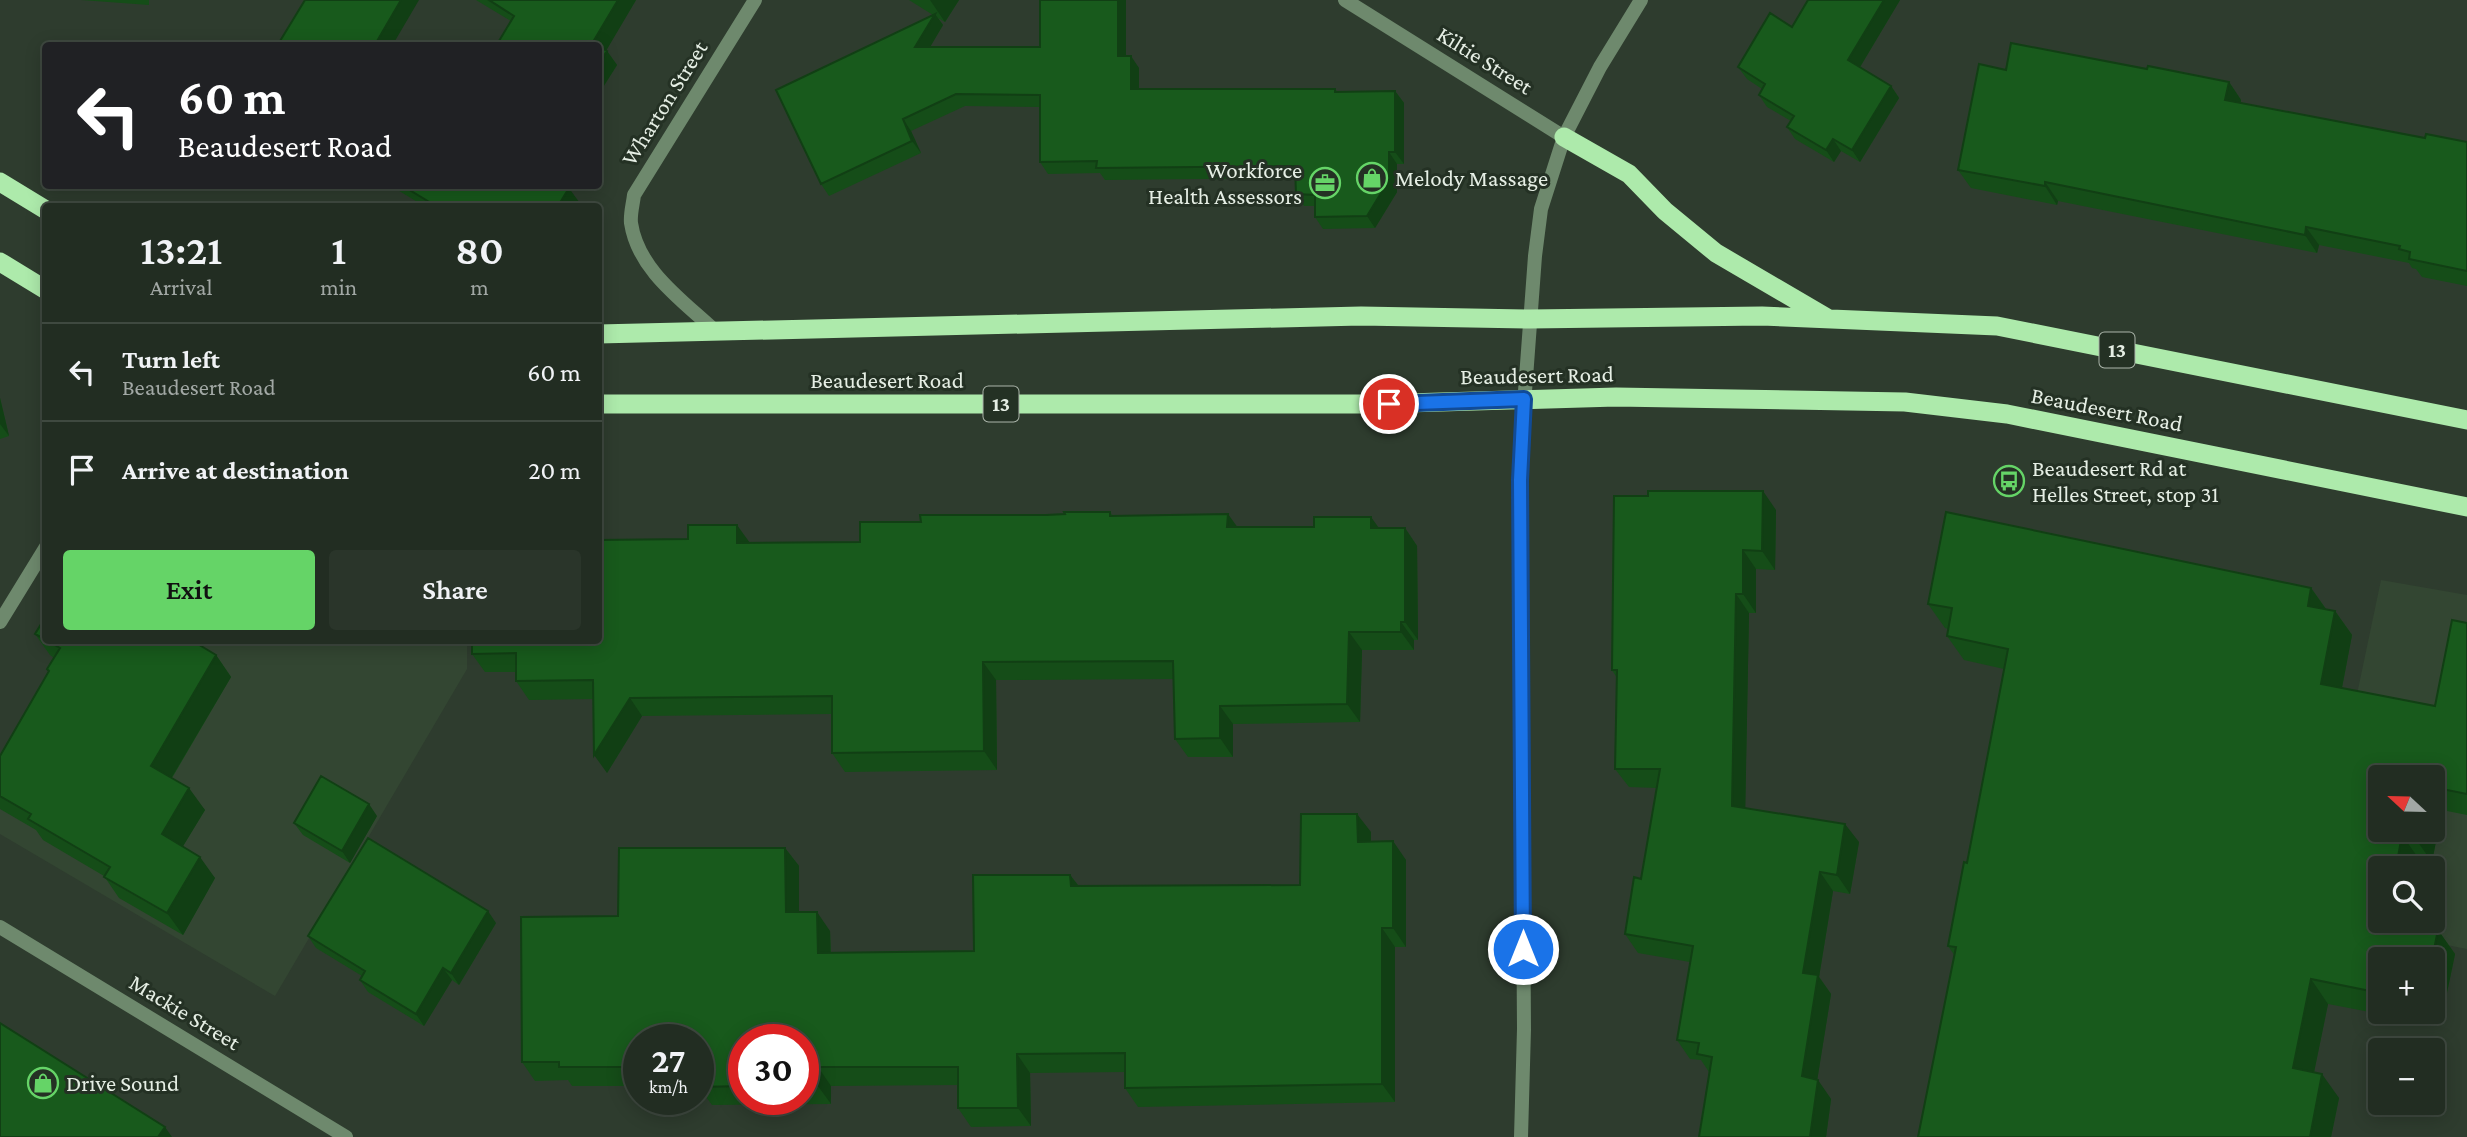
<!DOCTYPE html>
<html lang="en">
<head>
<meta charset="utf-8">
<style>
	body { margin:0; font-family:"Crimson Pro",serif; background:#2a352a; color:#f1f3f6; height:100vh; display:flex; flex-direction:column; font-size:26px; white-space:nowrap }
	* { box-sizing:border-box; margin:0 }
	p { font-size:23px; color:#a2a8a5 }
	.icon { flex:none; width:38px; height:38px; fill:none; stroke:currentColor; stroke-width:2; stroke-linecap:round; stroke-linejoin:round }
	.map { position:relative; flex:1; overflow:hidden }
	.side { position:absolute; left:42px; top:203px; width:560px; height:441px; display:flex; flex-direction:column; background:#222d22; border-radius:7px; box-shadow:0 4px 18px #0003,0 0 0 2px #3f4940 }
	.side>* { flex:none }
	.banner { position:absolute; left:42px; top:42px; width:560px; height:147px; border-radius:7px; box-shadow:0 4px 18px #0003,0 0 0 2px #3f4940; background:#202124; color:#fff; overflow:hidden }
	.needle { width:46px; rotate:292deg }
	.buttons { position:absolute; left:2368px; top:765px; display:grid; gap:14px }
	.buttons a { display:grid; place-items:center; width:77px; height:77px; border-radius:7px; background:#222d22; box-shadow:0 4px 18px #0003,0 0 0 2px #3f4940; font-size:35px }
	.speed { position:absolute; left:623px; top:1024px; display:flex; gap:14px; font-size:35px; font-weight:700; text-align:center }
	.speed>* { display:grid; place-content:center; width:91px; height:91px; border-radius:50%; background:#222d22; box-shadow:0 4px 18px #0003,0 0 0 2px #3f4940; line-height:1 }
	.speed small { font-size:18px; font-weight:400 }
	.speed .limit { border:10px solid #d22; background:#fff; color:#111 }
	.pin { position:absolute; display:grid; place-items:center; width:60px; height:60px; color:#fff; margin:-30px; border:4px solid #fff; border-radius:50%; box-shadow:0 2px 7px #0007 }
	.me { position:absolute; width:77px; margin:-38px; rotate:0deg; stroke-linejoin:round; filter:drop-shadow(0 0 5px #0008) }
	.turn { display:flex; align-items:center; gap:24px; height:147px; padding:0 21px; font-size:32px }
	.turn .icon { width:91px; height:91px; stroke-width:2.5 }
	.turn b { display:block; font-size:49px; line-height:60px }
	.eta { display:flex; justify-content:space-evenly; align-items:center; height:119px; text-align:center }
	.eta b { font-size:42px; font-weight:600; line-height:49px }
	.cta { display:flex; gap:14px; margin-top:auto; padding:14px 21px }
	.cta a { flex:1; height:80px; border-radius:7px; background:#65d467; color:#111; font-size:28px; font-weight:600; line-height:80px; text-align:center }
	.cta a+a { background:#2a352a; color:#f1f3f6 }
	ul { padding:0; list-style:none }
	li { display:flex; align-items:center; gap:21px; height:98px; padding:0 21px; border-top:2px solid #3f4940 }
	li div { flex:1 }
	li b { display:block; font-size:26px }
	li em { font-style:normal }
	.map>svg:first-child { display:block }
	.built { fill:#334632; fill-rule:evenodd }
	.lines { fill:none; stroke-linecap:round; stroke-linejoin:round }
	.minor { stroke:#6e896d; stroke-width:14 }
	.trunk { stroke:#adeaab; stroke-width:19 }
	.wall { fill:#154d18; fill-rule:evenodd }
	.shaded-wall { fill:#113f14 }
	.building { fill:#185a1c; stroke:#113f14; stroke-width:2 }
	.route-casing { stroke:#114b97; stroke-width:18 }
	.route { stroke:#1a73e8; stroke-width:12 }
	.labels { text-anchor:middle; stroke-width:6; stroke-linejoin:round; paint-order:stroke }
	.shield { fill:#243124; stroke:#abb5aa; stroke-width:2 }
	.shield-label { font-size:21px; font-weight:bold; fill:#e5eee4 }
	.street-label { font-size:23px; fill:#e5eee4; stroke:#243124 }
	.poi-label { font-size:23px; fill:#e5eee4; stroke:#243124; text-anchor:start }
</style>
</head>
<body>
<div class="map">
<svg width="2467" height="1137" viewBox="0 0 2467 1137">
	<rect width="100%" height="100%" fill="#2e3c2e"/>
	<path class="built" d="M2381,580l86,15v354l-157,-31zM2380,777h52v53h-52zM2380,868h52v52h-52z
		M92,641h375v28l-192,327 -275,-162v-37z"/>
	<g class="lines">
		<path class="minor" d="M1345,0l219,137
			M714,330c-32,-30 -76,-60 -83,-107 -1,-9 2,-19 3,-28l121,-195
			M0,622l46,-75
			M0,927l346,210
			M1521,1137l3,-108 -4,-570 15,-203 6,-47 23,-72 36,-70 41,-67"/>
		<path class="trunk" d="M1564,137l65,37 36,37 51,42 111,65
			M0,182l46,28
			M0,262l46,28
			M598,334l763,-18 169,3 232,-3 235,10 470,94
			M598,404h775l243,-7 289,5 102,12 460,93"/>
	</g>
	<path class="wall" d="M81,0h68v5z
		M476,0h160l-30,50 11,15 -19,30v-49l-87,-25z
		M909,0h50l-14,22 -7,-4 5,7 -13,22h110v-47h86v56l13,12v21h196l3,3 57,-1 9,12v61h-7v28l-22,36 -52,1 -8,-12v-11h-11l-8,-12 -1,-16 -190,2 -5,-7 -52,1 -8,-12v-55l-75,-1 -54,25 10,22 -92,43 -8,-12 112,-169z
		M1808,0h92l-40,67 31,19 8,12 -39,64 -19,-11 -7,11 -39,-23 -8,-12 4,-6 -24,-14 -8,-12 3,-6 -15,-10 -9,-12 54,-40z
		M2147,69l82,13 12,18v3l184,35 42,4v144l-45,-9 -6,-8 -4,-1 -3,-5 -90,-18 -2,8 -259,-52 -1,4 -86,-17 -13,-18 48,-100z
		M391,186h174l14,16 -3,4h-152z
		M0,398l9,38 -9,3z
		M1648,496l128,14 -1,60 -19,-1v44h-7l-4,195 114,34 -9,52 -17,-3 -14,86 12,17 -14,86 14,19 -5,38h-127l10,-65 -8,-12 -11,-1 -13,-19 13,-78 -52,-9 -13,-19 16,-55 16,-91 -28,-1 -14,-18 2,-91 -5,-8z
		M1110,512l3,4 124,11 168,1 12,18 1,94h-4v10h-52l-2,72 -127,2v33h-45l-13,-18 -1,-60 -178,1 1,90 -152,2 -13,-19v-39l-190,2 -35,57 -13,-74 -65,1 -13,-19v-9h-31l-13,-18 216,-115 62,4 110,-1 61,-20z
		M2311,588l15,21 9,2 17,24 -10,53 93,18 32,-83v192l-25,-5 -10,52 -13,-3 -2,9h-37v52h27l-1,4 32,6 17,24 -10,48 -13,-2v-41h-52v53h39l-2,9 -89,-17 -14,68 25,26 -8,39h-413l37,-181 -7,-10 19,-83 37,-194 -40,-9 -17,-24 1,-7 -3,-1 -17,-24zM2432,777v53h-52z
		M35,634l181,21 15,22 -59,101 33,32 -22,36 32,32 -32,57 -64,-37 -15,-22 -61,-36 -7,-10 -36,-21v-53l49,-84 -2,-3 7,-11 -4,-3z
		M377,816l-27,47 -47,-28 -9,-12z
		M1371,832v10l35,18v87h-11v155l-257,5 -13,-19v-16l-95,1 1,53 -60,1 -13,-19v-23l-127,1v18l-119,1 -14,-19v-46h-59v46h-67l-4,-6 -33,1 -13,-19 96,-146 167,-68 14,18v46l31,19 1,22 143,-2 96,-76 8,10h222zM744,1040h59v59h-59z
		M496,923l-37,62 -7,-5 -28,46 -56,-34 -8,-12 2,-4 -46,-28 -8,-12z"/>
	<path class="shaded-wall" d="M401,0h18l-27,46h-14l-2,-3z
		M618,0h18l-33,56 -10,-14z
		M930,0h29l-14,22z
		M1118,0h8v68l-8,-12z
		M1884,0h16l-43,72 -9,-12z
		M935,14l8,11 -20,34 -8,-12z
		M607,51l10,14 -19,30v-30z
		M1131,56l8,12v33l-8,-12z
		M2229,82l12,18 -3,18 -13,-18z
		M1891,86l8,12 -39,64 -8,-12z
		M1395,91l9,12v61l-9,-12z
		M903,119l8,12 10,22 -9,-12z
		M1833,139l8,12 -7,11 -8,-12z
		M1389,152l8,12v28l-22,36 -8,-12z
		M2045,182l13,19 -1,4 -12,-19z
		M569,188l10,14 -3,4h-18z
		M2306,227l13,18 -2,8 -12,-18z
		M0,398l9,38 -9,-12z
		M1763,491l13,19 -1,60 -13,-19z
		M1228,514l13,18 -14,-5z
		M1371,517l13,18 -13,-7z
		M737,525l13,18h-13z
		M1405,528l12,18 1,94 -13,-18z
		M1743,550l13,19v44l-13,-19z
		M2311,588l17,24 -20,-6z
		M1736,594l13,19 -4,211 -13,-18z
		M2335,611l17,24 -14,73 -17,-24z
		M1401,622l13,18v10l-13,-18z
		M1349,632l13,18 -2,72 -13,-18z
		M216,655l15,22 -65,110 -15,-21z
		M983,662l13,18 1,90 -13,-19z
		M630,698l12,18 -35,57 -13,-18z
		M1220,706l13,18v33l-13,-19z
		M189,788l16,22 -28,46 -15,-22z
		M2432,796l10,14 -10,52 -17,-24 2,-8h15z
		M369,804l8,12 -27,47 -8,-12z
		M1357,814l14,18v28l-13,-18z
		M1845,824l14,18 -9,52 -13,-19z
		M2402,835l17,24 -2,9h-21z
		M1393,841l13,19v87l-13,-19z
		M785,848l14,18v65l-13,-19z
		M200,857l15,21 -32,57 -16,-22z
		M1820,872l13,19 -14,86 12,17 -16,100 -13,-18 1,-103z
		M1070,875l14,18 -13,-7z
		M488,911l8,12 -37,62 -8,-12z
		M817,912l13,19 1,41 -13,-19z
		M2386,920h21l-4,24z
		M1382,928l13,19v155l-13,-18z
		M2438,930l17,24 -10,48 -13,-19v-24z
		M443,968l9,12 -28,46 -8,-12z
		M2311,979l17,25 -18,88 -17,-24z
		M2410,1012h9l-2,9z
		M1017,1054l13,19 1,53 -13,-18z
		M818,1067l13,19v18l-13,-18z
		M2322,1074l17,24 -8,39h-21z
		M1818,1080l13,19 -5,38h-16z
		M165,1127l7,10h-14z"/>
	<path class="building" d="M305,0h96l-25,43 5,3h-104z
		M489,0h129l-25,42 5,4h-102l18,-30z
		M1040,0h78v56h13v33h204v3l60,-1v61h-6v28l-22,36 -52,1v-22l-19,-1 -1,-28 -199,2 1,-7 -57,1v-67l-84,-1 -53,25 9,22 -91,43 -45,-94 159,-76 -20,33h125z
		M1808,0h76l-36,60 43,26 -39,64 -19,-11 -7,11 -39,-23 7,-11 -35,-21 6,-11 -27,-17 32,-54 22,14z
		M2011,43l136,26 1,-3 81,16 -4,18 200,38 1,-4 41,8v129l-58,-12 1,-7 -11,-3 1,-3 -94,-19 -1,8 -260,-53v4l-87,-16 21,-106 27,6z
		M598,46l9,5 -9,14z
		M403,186h162l4,2 -11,18h-122z
		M1648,491h115l-1,60 -19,-1v44h-7l-4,212 113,18 -8,51 -17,-3 -17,101 15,2 -16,101 16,4 -8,57h-111l13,-80 -15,-3 2,-11 -22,-3 16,-94 -68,-12 9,-57 7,2 19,-110h-45l2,-99h-5l2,-174h34z
		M1064,512h46v4l118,-2 -1,13h87v-10h57v11h34v94h-4v10h-52l-2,72 -127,2v32l-45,1 -2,-78 -190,1 1,89 -152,2v-57l-202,2 -36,57 -1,-75 -77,1v-28l-44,1v-14h126v-100l90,-1v-14h49v18l123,-1v-20h61l-1,-7h126l19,-1z
		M1946,512l365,76 -3,18 27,5 -14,73 114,22 17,-86 15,3v171l-35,-7v-10h-52v53h37l-2,8 -13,-3 -6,33h-16v52h9l49,10 -6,29h-52v34l-69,-14 -18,89 29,6 -12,63h-392l38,-190 -8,-1 16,-84 3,1 41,-214 -61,-13 5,-28 -24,-4z
		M46,616v24l-11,-6z
		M46,640h145l25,15 -65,111 38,22 -27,46 38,23 -33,56 -63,-36 6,-10 -82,-48 3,-5 -31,-18v-40l49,-85 -2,-2 13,-21z
		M321,776l48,28 -27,47 -48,-28z
		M1301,814h56l1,28 35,-1v87h-11v156l-257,4v-35l-108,1 1,54h-60v-41h-140v19h-15v-46h-59v46l-45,1 -1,-47h-59v27h-80v-5h-37l-1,-145 97,-1 1,-68h166l1,64h31l1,41 156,-2 -1,-76h97l1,11 229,-1z
		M368,838l120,73 -37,62 -8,-5 -27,46 -56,-34 5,-9 -57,-35z
		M0,1023l165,104 -7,10h-158z"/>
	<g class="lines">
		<g class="route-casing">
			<path id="route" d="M1389,404l135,-5 -4,81 3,469"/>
		</g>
		<use href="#route" class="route"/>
	</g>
	<defs>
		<g id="shop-ring" transform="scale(1.575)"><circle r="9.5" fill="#243124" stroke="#65d467" stroke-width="1.5"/><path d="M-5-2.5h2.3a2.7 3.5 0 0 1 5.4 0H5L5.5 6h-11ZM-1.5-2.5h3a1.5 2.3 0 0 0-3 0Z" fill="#65d467"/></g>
		<g id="office-ring" transform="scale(1.575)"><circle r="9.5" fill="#243124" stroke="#65d467" stroke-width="1.5"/><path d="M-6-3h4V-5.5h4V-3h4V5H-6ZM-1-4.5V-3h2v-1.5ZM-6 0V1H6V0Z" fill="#65d467"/></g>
		<g id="bus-ring" transform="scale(1.575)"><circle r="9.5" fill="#243124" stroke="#65d467" stroke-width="1.5"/><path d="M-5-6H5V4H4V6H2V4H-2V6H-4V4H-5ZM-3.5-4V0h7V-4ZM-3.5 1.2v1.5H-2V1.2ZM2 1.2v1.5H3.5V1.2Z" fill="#65d467"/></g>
	</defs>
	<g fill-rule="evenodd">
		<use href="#shop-ring" x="1372" y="178"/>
		<use href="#office-ring" x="1325" y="183"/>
		<use href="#bus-ring" x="2009" y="481"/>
		<use href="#shop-ring" x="43" y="1083"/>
	</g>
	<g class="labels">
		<g class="shield">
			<rect x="2099.5" y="332.5" width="35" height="35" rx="5"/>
			<rect x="983.5" y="386.5" width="35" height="35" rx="5"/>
		</g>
		<g class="shield-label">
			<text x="2117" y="357">13</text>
			<text x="1001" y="411">13</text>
		</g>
		<g class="street-label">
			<text transform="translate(1485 60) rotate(32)" y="8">Kiltie Street</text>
			<text transform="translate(664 103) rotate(-58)" y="8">Wharton Street</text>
			<text transform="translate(1537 375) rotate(-1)" y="8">Beaudesert Road</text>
			<text x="887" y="388">Beaudesert Road</text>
			<text transform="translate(2107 409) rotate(11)" y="8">Beaudesert Road</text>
			<text transform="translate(185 1012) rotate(31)" y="8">Mackie Street</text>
		</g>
		<g class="poi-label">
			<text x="1302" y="178" text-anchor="end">Workforce<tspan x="1302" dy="26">Health Assessors</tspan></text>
			<text x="1395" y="186">Melody Massage</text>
			<text x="2032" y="476">Beaudesert Rd at<tspan x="2032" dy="26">Helles Street, stop 31</tspan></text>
			<text x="66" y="1091">Drive Sound</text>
		</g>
	</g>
</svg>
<div class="buttons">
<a><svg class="needle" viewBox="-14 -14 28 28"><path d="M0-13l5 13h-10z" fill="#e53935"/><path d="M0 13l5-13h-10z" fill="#a2a8a5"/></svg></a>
<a><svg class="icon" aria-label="search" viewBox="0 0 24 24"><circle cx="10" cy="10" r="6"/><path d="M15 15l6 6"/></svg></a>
<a>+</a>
<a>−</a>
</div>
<div class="speed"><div>27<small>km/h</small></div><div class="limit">30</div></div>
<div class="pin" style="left:1389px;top:404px;background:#d93025"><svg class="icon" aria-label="arrive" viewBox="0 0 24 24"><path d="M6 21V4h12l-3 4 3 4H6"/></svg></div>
<svg class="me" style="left:1523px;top:949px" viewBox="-20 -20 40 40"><circle r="17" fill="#1a73e8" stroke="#fff" stroke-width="3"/><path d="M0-11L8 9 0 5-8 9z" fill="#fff"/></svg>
<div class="banner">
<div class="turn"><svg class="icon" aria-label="left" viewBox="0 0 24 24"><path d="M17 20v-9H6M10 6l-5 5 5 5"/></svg><div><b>60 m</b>Beaudesert Road</div></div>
</div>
<section class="side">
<div class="eta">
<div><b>13:21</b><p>Arrival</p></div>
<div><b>1</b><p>min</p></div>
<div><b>80</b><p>m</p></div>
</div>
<ul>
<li><svg class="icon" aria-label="left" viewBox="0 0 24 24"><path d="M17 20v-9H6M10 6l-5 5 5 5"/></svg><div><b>Turn left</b><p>Beaudesert Road</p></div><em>60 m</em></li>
<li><svg class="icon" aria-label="arrive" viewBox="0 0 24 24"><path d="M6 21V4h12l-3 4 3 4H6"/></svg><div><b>Arrive at destination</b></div><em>20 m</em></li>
</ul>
<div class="cta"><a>Exit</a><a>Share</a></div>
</section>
</div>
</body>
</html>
